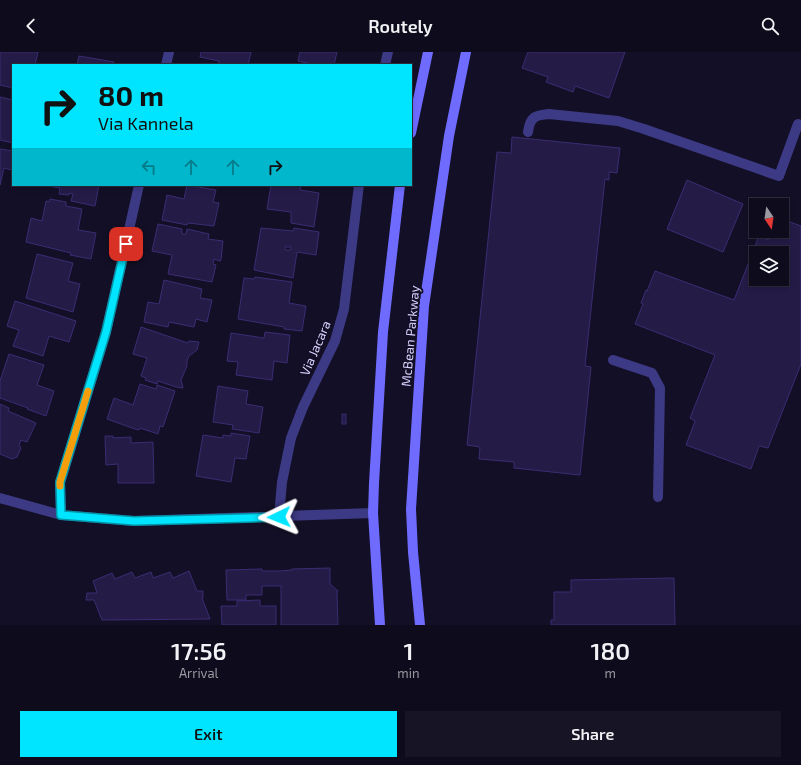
<!DOCTYPE html>
<html lang="en">
<head>
<meta charset="utf-8">
<style>
	body { margin:0; font-family:"Exo 2",sans-serif; background:#171425; color:#f1f3f6; height:100vh; display:flex; flex-direction:column; font-size:15px; white-space:nowrap }
	* { box-sizing:border-box; margin:0 }
	p { font-size:13px; color:#9b9ba3 }
	.icon { flex:none; width:22px; height:22px; fill:none; stroke:currentColor; stroke-width:2; stroke-linecap:round; stroke-linejoin:round }
	.map { position:relative; height:573px; overflow:hidden }
	.panel { display:flex; flex-direction:column; background:#0e0b1c; flex:1 }
	.panel>* { flex:none }
	.guide { position:absolute; left:12px; top:12px; width:400px; height:122px; border-radius:0px; box-shadow:0 2px 6px #0003,0 0 0 1px #2e2b3b; background:#00e5ff; color:#111; overflow:hidden }
	.needle { width:26px; rotate:167deg }
	.fabs { position:absolute; left:749px; top:146px; display:grid; gap:8px }
	.fabs a { display:grid; place-items:center; width:40px; height:40px; border-radius:0px; background:#0e0b1c; box-shadow:0 2px 6px #0003,0 0 0 1px #2e2b3b; font-size:20px }
	.pin { position:absolute; display:grid; place-items:center; width:34px; height:34px; color:#fff; margin:-17px; border-radius:8px; box-shadow:0 2px 6px #0006 }
	.me { position:absolute; width:44px; margin:-22px; rotate:268deg; stroke-linejoin:round; filter:drop-shadow(0 0 3px #0008) }
	.turn { display:flex; align-items:center; gap:14px; height:84px; padding:0 20px; font-size:18px }
	.turn .icon { width:52px; height:52px; stroke-width:2.5 }
	.turn b { display:block; font-size:28px; line-height:34px }
	.lanes { display:flex; align-items:center; height:38px; padding:0 20px; background:#0003; justify-content:center; gap:20px; direction:ltr }
	.lanes .off { opacity:.35 }
	.eta { display:flex; justify-content:space-evenly; align-items:center; height:68px; text-align:center }
	.eta b { font-size:24px; font-weight:600; line-height:28px }
	.cta { display:flex; gap:8px; margin-top:auto; padding:8px 20px }
	.cta a { flex:1; height:46px; border-radius:0px; background:#00e5ff; color:#111; font-size:16px; font-weight:600; line-height:46px; text-align:center }
	.cta a+a { background:#171425; color:#f1f3f6 }
	header { display:flex; justify-content:space-between; align-items:center; height:52px; padding:0 20px; background:#0e0b1c; font-size:18px; font-weight:600 }
	.map>svg:first-child { display:block }
	.building { fill:#241b47; stroke:#3b2d73; fill-rule:evenodd }
	.lines { fill:none; stroke-linecap:round; stroke-linejoin:round }
	.service { stroke:#3d3a85; stroke-width:10 }
	.minor { stroke:#3d3a85; stroke-width:10 }
	.secondary { stroke:#6f6bff; stroke-width:10 }
	.route-casing { stroke:#0095a6; stroke-width:10 }
	.route { stroke:#00e5ff; stroke-width:7 }
	.slow { stroke:#f59e0b; stroke-width:7 }
	.labels { text-anchor:middle; stroke-width:4; stroke-linejoin:round; paint-order:stroke }
	.street-label { font-size:13px; fill:#d9d4ff; stroke:#130f26 }
</style>
</head>
<body>
<header><svg class="icon" aria-label="back" viewBox="0 0 24 24"><path d="M15 5l-7 7 7 7"/></svg>Routely<svg class="icon" aria-label="search" viewBox="0 0 24 24"><circle cx="10" cy="10" r="6"/><path d="M15 15l6 6"/></svg></header>
<div class="map">
<svg width="801" height="573" viewBox="0 0 801 573">
	<rect width="100%" height="100%" fill="#130f26"/>
	<path class="building" d="M0,0h38l-3,13h-22v23l-13,-3z
		M201,0h50l-3,13h-30l1,-4 -19,-4z
		M300,0h37l-3,13h-18l-18,-4z
		M528,0h97l-16,46 -34,-12 -2,6 -27,-10 2,-5 -26,-9z
		M79,4l35,6 -1,3h-36z
		M0,45l13,3v43l-13,-3z
		M512,85l108,11 -3,25 -8,-1v8l-4,-1 -20,187 6,1 -11,108 -66,-7v-6l-35,-3 1,-12 -13,-2 30,-293 14,1z
		M0,97l13,2 -1,19 -8,-2 -4,17z
		M687,128l56,24 -20,48 -56,-23z
		M43,133h56l-4,21 -24,-5 2,-7 -4,-1v2l-10,-1 1,-6z
		M187,133l29,5 -3,12 6,1 -5,23 -26,-3 -1,2 -25,-5 5,-25 17,4z
		M271,133h30l-1,5 19,3 -5,34 -23,-4v-11l-24,-3z
		M50,147l16,3v4l16,3 -4,21 18,3 -5,26 -21,-4 1,-2 -45,-11 5,-24 11,3 4,-20 3,1z
		M782,167l19,7v138l-33,84 -9,-2 -8,23 -65,-24 9,-24 -5,-3 25,-63 -80,-31 8,-20 -2,-1 5,-13 1,1 8,-20 79,29 25,-64 9,4 4,-9h10zM756,201h26v26h-26z
		M158,172l24,5v5h4l1,-5 22,5 -1,5 15,2 -2,19 -1,1 -6,-2 -1,5 3,1 -4,17 -44,-8 4,-19 -20,-4z
		M261,176l32,3 1,-3 25,4 -3,23 -19,-3 -4,26 -39,-8zM285,195h6v3h-6z
		M37,202l36,9 -5,18 12,3 -7,28 -47,-14z
		M255,225l37,5 -3,21 17,3 -4,25 -18,-2v-2l-46,-8 6,-41 10,1z
		M164,228l38,9 -2,9 12,2 -5,22 -11,-3 -2,8 -25,-5 -1,5 -24,-5 4,-20 11,2z
		M15,249l61,20 -7,21 -20,-6 -6,20 -30,-10 6,-16 -12,-4z
		M141,275l47,16 1,-2 10,1 -2,8 -8,6 -2,5v5l-6,14 2,8 -7,-1 -18,-6 -1,3 -12,-4 1,-2 -5,-2 6,-18 -14,-4z
		M265,280l25,3 -3,28 -13,-2 -2,19 -36,-5 2,-13 -11,-1 4,-28 33,5z
		M9,302l35,11 -7,20 17,6 -8,25 -19,-7 1,-1 -28,-10v-17z
		M140,332l16,5 1,-4 18,6 -12,36 -3,-1 -2,8 -18,-6 -1,2 -4,-1 -28,-10 7,-21 19,7z
		M218,334l30,5 -2,13 17,3 -4,26 -27,-4 1,-4 -20,-3z
		M0,352l9,4 -1,3 28,12 -9,19 -6,-2 -2,5 2,3 -4,9 -5,2 -12,-5z
		M342,362h4v10h-4z
		M231,381l19,3 -4,23 -11,-1 -4,24 -35,-6 7,-41 20,3v-3l8,1z
		M105,384h8v2l18,-1v6l22,-1 1,41h-36v-19l-12,1z
		M330,516v16l8,7 -1,1 1,33h-57v-39h-19v9h-16v5h-19l-1,-30 36,-1v2h17l13,-1v-1z
		M189,519l8,20h6v7h-1l8,21 -108,1 -8,-20h-8l1,-7h10l-4,-12 19,-8 3,6 17,-7 3,6 16,-6 2,6 17,-6 3,6z
		M674,526l1,47h-124v-5h3v-28h17v-12z
		M260,548v6h16v19h-54l-1,-19h16v-5z"/>
	<g class="lines">
		<path class="service" d="M528,80c2,-15 7,-17 21,-18l69,7 26,8 135,47 19,-52
			M613,308l39,13 8,15 -2,109"/>
		<path class="minor" d="M166,13l3,-13
			M385,13l3,-13
			M0,446l61,17 73,6 239,-8
			M61,463l-1,-32 46,-151 33,-147
			M279,465l3,-35 9,-44 12,-31 32,-66 9,-32 15,-124"/>
		<path class="secondary" d="M411,81l17,-81
			M380,573l-7,-112 1,-30 9,-151 17,-147
			M420,573l-7,-73 -2,-43 13,-203 25,-170 17,-84"/>
	</g>
	<g class="lines">
		<g class="route-casing">
			<path id="route" d="M126,192l-20,88 -46,150 1,33 73,6 145,-4"/>
		</g>
		<use href="#route" class="route"/>
		<path class="slow" d="M60,434v-4l28,-91"/>
	</g>
	<g class="labels">
		<g class="street-label">
			<text transform="translate(410 284) rotate(-85)" y="5">McBean Parkway</text>
			<text transform="translate(315 296) rotate(-67)" y="5">Via Jacara</text>
		</g>
	</g>
</svg>
<div class="fabs">
<a><svg class="needle" viewBox="-14 -14 28 28"><path d="M0-13l5 13h-10z" fill="#e53935"/><path d="M0 13l5-13h-10z" fill="#9b9ba3"/></svg></a>
<a><svg class="icon" aria-label="layers" viewBox="0 0 24 24"><path d="M12 4l9 5-9 5-9-5zM3 14l9 5 9-5"/></svg></a>
</div>
<div class="pin" style="left:126px;top:192px;background:#d93025"><svg class="icon" aria-label="arrive" viewBox="0 0 24 24"><path d="M6 21V4h12l-3 4 3 4H6"/></svg></div>
<svg class="me" style="left:279px;top:465px" viewBox="-20 -20 40 40"><path d="M0-17L14 15 0 8-14 15z" fill="#00e5ff" stroke="#fff" stroke-width="4"/></svg>
<div class="guide">
<div class="turn"><svg class="icon" aria-label="right" viewBox="0 0 24 24"><path d="M7 20v-9h11M14 6l5 5-5 5"/></svg><div><b>80 m</b>Via Kannela</div></div>
<div class="lanes"><svg class="icon off" aria-label="left" viewBox="0 0 24 24"><path d="M17 20v-9H6M10 6l-5 5 5 5"/></svg><svg class="icon off" aria-label="ahead" viewBox="0 0 24 24"><path d="M12 20V5M6 11l6-6 6 6"/></svg><svg class="icon off" aria-label="ahead" viewBox="0 0 24 24"><path d="M12 20V5M6 11l6-6 6 6"/></svg><svg class="icon" aria-label="right" viewBox="0 0 24 24"><path d="M7 20v-9h11M14 6l5 5-5 5"/></svg></div>
</div>
</div>
<section class="panel">
<div class="eta">
<div><b>17:56</b><p>Arrival</p></div>
<div><b>1</b><p>min</p></div>
<div><b>180</b><p>m</p></div>
</div>
<div class="cta"><a>Exit</a><a>Share</a></div>
</section>
</body>
</html>
